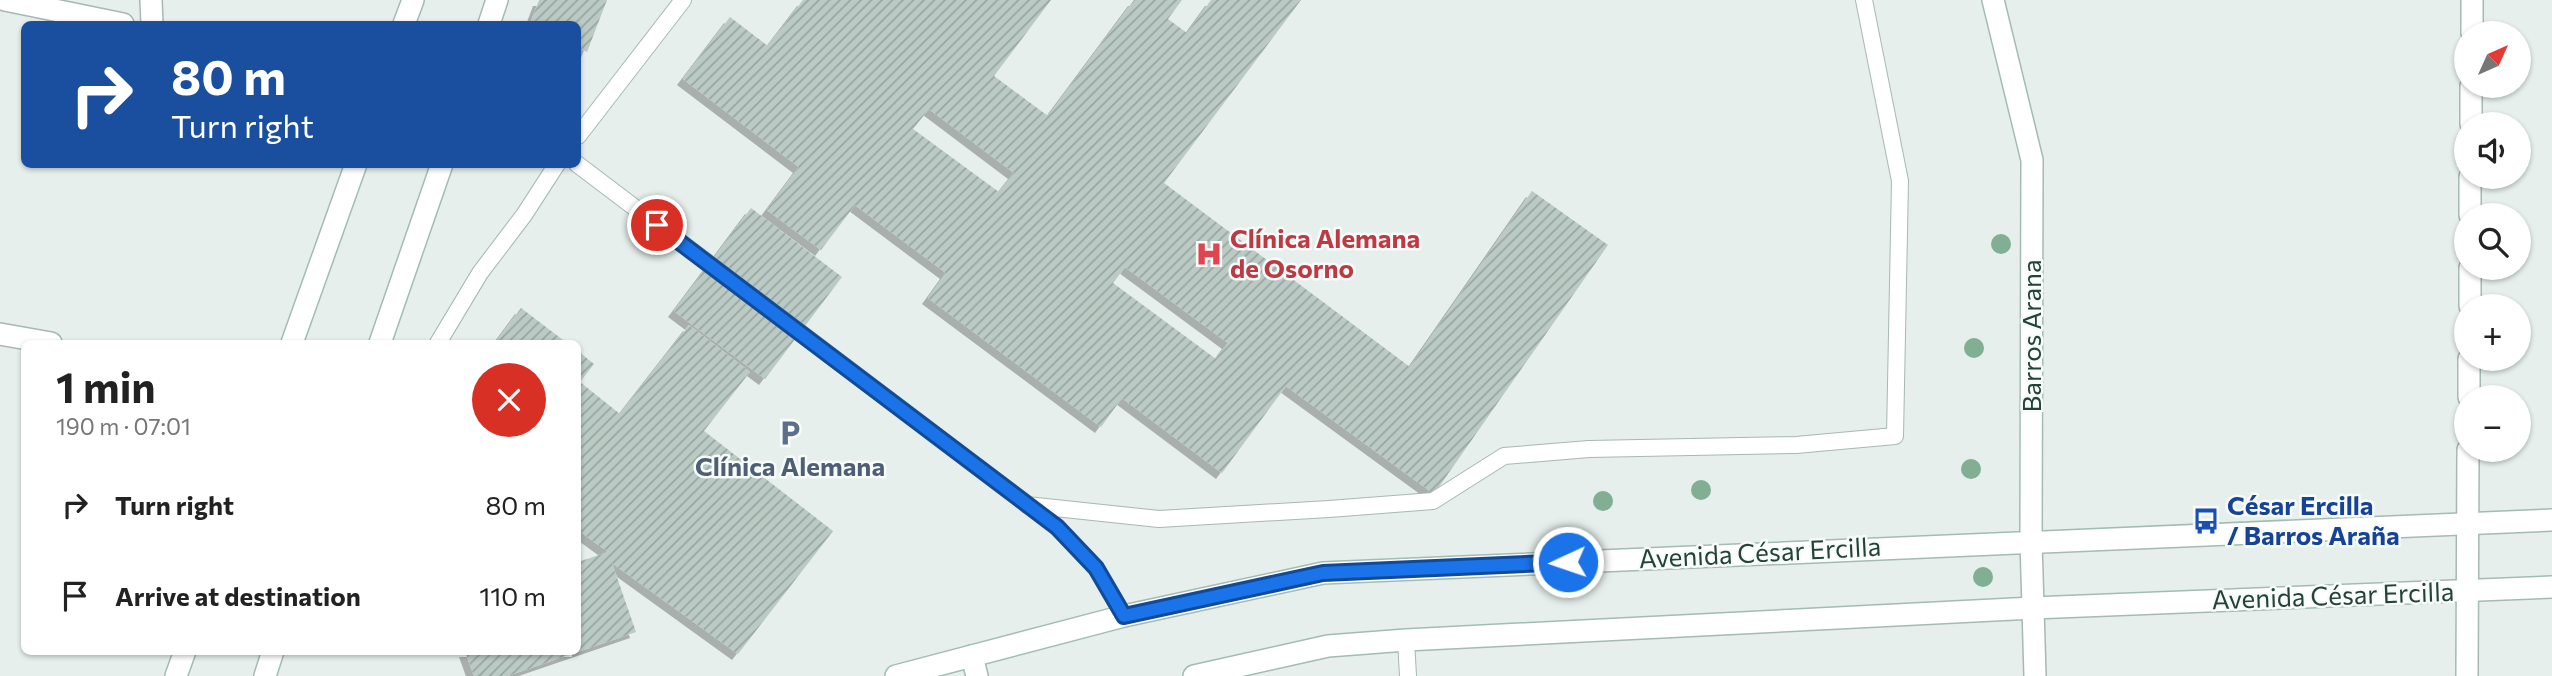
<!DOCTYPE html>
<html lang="en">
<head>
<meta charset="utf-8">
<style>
	body { margin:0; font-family:Commissioner,sans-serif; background:#f2f2f2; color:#222; height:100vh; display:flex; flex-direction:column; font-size:26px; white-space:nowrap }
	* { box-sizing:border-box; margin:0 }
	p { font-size:23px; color:#767676 }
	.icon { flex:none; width:38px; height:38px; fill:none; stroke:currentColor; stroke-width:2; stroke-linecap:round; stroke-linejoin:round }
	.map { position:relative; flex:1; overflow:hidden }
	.panel { position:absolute; left:21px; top:340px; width:560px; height:315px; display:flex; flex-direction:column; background:#fff; border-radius:10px; box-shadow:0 2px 5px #0004 }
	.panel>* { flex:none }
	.hud { position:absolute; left:21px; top:21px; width:560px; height:147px; border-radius:10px; box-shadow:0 2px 5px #0004; background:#1a4fa0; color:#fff; overflow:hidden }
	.needle { width:46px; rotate:45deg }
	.fabs { position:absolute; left:2454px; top:21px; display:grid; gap:14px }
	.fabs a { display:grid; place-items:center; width:77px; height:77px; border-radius:50%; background:#fff; box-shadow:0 2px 5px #0004; font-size:35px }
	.pin { position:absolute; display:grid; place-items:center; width:60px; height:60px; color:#fff; margin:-30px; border:4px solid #fff; border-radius:50%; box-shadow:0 2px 7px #0007 }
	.me { position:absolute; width:77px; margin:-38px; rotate:267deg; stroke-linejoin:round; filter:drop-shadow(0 0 5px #0008) }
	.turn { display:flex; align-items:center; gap:24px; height:147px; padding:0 35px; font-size:32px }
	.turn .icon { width:91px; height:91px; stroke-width:2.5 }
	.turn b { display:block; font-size:49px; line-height:60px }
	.round { display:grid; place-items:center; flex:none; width:74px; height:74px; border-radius:37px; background:#f2f2f2 }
	.headline { display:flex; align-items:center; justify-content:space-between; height:119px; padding:0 35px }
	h1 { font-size:42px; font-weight:700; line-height:52px }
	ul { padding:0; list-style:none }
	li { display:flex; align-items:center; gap:21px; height:91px; padding:0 35px }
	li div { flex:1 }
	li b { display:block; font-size:26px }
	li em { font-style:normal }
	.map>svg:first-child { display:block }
	.building { fill:url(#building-hatch); fill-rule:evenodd; filter:url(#shadow) }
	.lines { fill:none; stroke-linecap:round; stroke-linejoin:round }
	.lane-casing { stroke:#a8b8b2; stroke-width:18 }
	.street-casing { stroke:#a8b8b2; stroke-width:24 }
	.secondary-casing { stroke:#a4bbb3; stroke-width:24 }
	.lane { stroke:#fff; stroke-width:16 }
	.street { stroke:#fff; stroke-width:21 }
	.secondary { stroke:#fff; stroke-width:21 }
	.tree { fill:#80af93 }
	.route-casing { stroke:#114b97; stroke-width:18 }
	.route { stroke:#1a73e8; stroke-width:12 }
	.labels { text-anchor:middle; stroke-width:5; stroke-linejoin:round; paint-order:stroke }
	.health-label { font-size:26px; font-weight:bold; fill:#be3a42; stroke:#f7fbf9; text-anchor:start }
	.street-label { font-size:26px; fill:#24423a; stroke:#f7fbf9 }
	.service-label { font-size:26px; font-weight:bold; fill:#4e5e75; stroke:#f7fbf9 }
	.transit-label { font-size:26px; font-weight:bold; fill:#164399; stroke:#f7fbf9; text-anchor:start }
</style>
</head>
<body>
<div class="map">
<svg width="2552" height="676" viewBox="0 0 2552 676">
	<defs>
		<pattern id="building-hatch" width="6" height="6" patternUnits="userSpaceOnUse" patternTransform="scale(1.75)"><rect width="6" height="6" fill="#bbcac4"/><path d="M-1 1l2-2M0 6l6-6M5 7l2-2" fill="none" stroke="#98a6a0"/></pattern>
		<filter id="shadow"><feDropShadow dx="-6" dy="6" stdDeviation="0" flood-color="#0004"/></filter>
	</defs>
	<rect width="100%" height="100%" fill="#e6efeb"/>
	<path class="building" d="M539,0h68l-20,52 -9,-4v-24h-48z
		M803,0h248l-57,76 54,40 86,-116h48l-14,19 19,14 24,-33h90l-137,183 246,184 122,-176 76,54 -174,249 -148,-108 -64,87 -100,-75 -21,29 -173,-129 18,-25 -91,-68 -34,45 -54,-40 32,-43 -116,-88 47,-62 38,29zM929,109l85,64 -15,19 -86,-63zM1125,267l103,76 -12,16 -103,-76z
		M751,208l91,69 -77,102 -91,-68z
		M521,308l46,35h-72z
		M689,325l61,47 -46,59 129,100 -95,123 -126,-91 24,69 -129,44h-33l-9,-25h113v-89l30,-10 -30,-22v-179l16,13 -14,18 40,32z"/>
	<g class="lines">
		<g class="lane-casing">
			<path id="lane" d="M578,136l105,-136
				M577,164l480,363 39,41 28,48
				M438,343l42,-70 44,-58 33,-51
				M1027,505l132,14 170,-10 104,-8 71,-45 85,-7 207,-4 99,-9 5,-255 -36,-181
				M1406,640l2,36"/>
		</g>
		<g class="street-casing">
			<path id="street" d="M5,0l118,24
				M151,0l1,24
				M2472,33v-33
				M2471,124v-38
				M2470,215v-38
				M2470,306v-38
				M0,334l51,9
				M2469,397v-38
				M2031,541l4,135
				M972,656l5,20
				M2467,676l1,-226"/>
		</g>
		<g class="secondary-casing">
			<path id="secondary" d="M1993,0l39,160 -1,381
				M404,24l9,-24
				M489,24l8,-24
				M292,343l64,-179
				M380,343l62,-179
				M176,676l9,-25
				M265,676l8,-25
				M896,676l228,-60 199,-43 1229,-53
				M1194,676l134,-30 78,-6 627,-32 519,-21"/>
		</g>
		<use href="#lane" class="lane"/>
		<use href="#street" class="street"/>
		<use href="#secondary" class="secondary"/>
	</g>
	<g class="tree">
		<circle cx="2001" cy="244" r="10"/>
		<circle cx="1974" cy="348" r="10"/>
		<circle cx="1971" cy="469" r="10"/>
		<circle cx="1701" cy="490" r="10"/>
		<circle cx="1603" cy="501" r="10"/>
		<circle cx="1983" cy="577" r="10"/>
	</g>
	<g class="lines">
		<g class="route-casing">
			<path id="route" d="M657,225l400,302 39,41 28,48 199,-43 245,-11"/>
		</g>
		<use href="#route" class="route"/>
	</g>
	<defs>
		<g id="hospital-bare" transform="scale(2.1)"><path d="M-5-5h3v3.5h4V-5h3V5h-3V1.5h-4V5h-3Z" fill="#e0444e" stroke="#f7fbf9" stroke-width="2.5" paint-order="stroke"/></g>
		<g id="parking-bare" transform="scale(2.1)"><path d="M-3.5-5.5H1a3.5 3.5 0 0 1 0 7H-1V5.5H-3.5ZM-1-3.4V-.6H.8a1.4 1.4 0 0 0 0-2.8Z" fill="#5c6f8a" stroke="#f7fbf9" stroke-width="2.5" paint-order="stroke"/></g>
		<g id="bus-bare" transform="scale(2.1)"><path d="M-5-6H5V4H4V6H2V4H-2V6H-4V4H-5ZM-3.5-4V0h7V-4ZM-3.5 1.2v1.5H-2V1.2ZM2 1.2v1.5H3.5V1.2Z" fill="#1a4fb4" stroke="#f7fbf9" stroke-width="2.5" paint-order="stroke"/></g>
	</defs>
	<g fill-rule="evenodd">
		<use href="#hospital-bare" x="1209" y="254"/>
		<use href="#parking-bare" x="790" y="433"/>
		<use href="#bus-bare" x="2206" y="521"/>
	</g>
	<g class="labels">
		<g class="health-label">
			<text x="1230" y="248">Clínica Alemana<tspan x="1230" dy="30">de Osorno</tspan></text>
		</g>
		<g class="street-label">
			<text transform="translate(2032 336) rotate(-90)" y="9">Barros Arana</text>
			<text transform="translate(1760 553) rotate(-3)" y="9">Avenida César Ercilla</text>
			<text transform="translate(2333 596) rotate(-2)" y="9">Avenida César Ercilla</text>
		</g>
		<g class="service-label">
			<text x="790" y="476">Clínica Alemana</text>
		</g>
		<g class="transit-label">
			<text x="2227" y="515">César Ercilla<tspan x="2227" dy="30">/ Barros Araña</tspan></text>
		</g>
	</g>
</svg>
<div class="fabs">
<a><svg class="needle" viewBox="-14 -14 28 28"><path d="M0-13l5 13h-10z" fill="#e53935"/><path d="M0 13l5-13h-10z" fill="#767676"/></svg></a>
<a><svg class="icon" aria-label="sound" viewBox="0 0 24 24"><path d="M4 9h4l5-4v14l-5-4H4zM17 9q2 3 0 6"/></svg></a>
<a><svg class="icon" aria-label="search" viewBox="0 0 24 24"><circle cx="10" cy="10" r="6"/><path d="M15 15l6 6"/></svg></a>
<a>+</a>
<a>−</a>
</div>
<div class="pin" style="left:657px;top:225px;background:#d93025"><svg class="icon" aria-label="arrive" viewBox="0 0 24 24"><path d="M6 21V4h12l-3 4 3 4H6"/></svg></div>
<svg class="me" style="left:1568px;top:562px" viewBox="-20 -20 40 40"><circle r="17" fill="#1a73e8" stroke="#fff" stroke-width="3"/><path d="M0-11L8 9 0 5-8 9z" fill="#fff"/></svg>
<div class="hud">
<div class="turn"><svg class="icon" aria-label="right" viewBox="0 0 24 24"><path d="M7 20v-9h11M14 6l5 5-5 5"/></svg><div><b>80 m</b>Turn right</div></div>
</div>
<section class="panel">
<div class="headline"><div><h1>1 min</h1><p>190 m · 07:01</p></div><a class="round" style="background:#d93025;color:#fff"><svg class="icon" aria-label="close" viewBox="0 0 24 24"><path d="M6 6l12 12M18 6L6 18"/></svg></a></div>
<ul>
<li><svg class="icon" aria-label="right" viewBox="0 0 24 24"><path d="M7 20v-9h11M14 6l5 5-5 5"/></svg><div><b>Turn right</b></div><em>80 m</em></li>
<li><svg class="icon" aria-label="arrive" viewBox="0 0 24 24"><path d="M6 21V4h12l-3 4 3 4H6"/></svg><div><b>Arrive at destination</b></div><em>110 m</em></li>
</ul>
</section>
</div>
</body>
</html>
